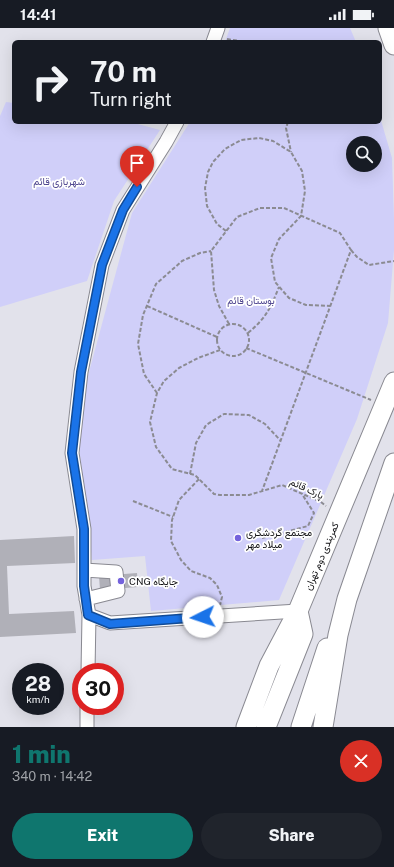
<!DOCTYPE html>
<html lang="en">
<head>
<meta charset="utf-8">
<style>
	body { margin:0; font-family:"Public Sans",Vazirmatn,sans-serif; background:#20242c; color:#f1f3f6; height:100vh; display:flex; flex-direction:column; font-size:15px; white-space:nowrap }
	* { box-sizing:border-box; margin:0 }
	p { font-size:13px; color:#9ea1a6 }
	.icon { flex:none; width:22px; height:22px; fill:none; stroke:currentColor; stroke-width:2; stroke-linecap:round; stroke-linejoin:round }
	.map { position:relative; height:699px; overflow:hidden }
	.details { display:flex; flex-direction:column; background:#171b24; flex:1 }
	.details>* { flex:none }
	.hud { position:absolute; left:12px; top:12px; width:370px; height:84px; border-radius:6px; box-shadow:0 4px 16px #0002; background:#171b24; color:#f1f3f6; overflow:hidden }
	.controls { position:absolute; left:346px; top:108px; display:grid; gap:8px }
	.controls a { display:grid; place-items:center; width:36px; height:36px; border-radius:50%; background:#171b24; box-shadow:0 4px 16px #0002; font-size:20px }
	.speed { position:absolute; left:12px; top:635px; display:flex; gap:8px; font-size:20px; font-weight:700; text-align:center }
	.speed>* { display:grid; place-content:center; width:52px; height:52px; border-radius:50%; background:#171b24; box-shadow:0 4px 16px #0002; line-height:1 }
	.speed small { font-size:10px; font-weight:400 }
	.speed .limit { border:6px solid #d22; background:#fff; color:#111 }
	.pin { position:absolute; display:grid; place-items:center; width:34px; height:34px; color:#fff; margin:-41px -17px; border-radius:50% 50% 50% 0; rotate:-45deg; box-shadow:0 0 4px #0007 }
	.pin .icon { rotate:45deg }
	.me { position:absolute; width:44px; margin:-22px; rotate:266deg; stroke-linejoin:round; filter:drop-shadow(0 0 3px #0008) }
	.turn { display:flex; align-items:center; gap:14px; height:84px; padding:0 12px; font-size:18px }
	.turn .icon { width:52px; height:52px; stroke-width:2.5 }
	.turn b { display:block; font-size:28px; line-height:34px }
	.round { display:grid; place-items:center; flex:none; width:42px; height:42px; border-radius:21px; background:#20242c }
	.headline { display:flex; align-items:center; justify-content:space-between; height:68px; padding:0 12px }
	h1 { font-size:24px; font-weight:800; line-height:30px; color:#0f766e }
	.button { display:flex; gap:8px; margin-top:auto; padding:8px 12px }
	.button a { flex:1; height:46px; border-radius:24px; background:#0f766e; color:#fff; font-size:16px; font-weight:800; line-height:46px; text-align:center }
	.button a+a { background:#20242c; color:#f1f3f6 }
	.status { display:flex; justify-content:space-between; align-items:center; height:28px; padding:0 20px; background:#171b24; direction:ltr }
	.status svg { height:11px; fill:currentColor }
	.map>svg:first-child { display:block }
	.green { fill:#d0cff9; fill-rule:evenodd }
	.building { fill:#b0b0b8 }
	.lines { fill:none; stroke-linecap:round; stroke-linejoin:round }
	.minor-casing { stroke:#898991; stroke-width:15 }
	.highway-casing { stroke:#898991; stroke-width:21 }
	.path { stroke:#8b8b92; stroke-width:2; stroke-dasharray:4 2; stroke-linecap:butt }
	.minor { stroke:#fff; stroke-width:13 }
	.highway { stroke:#fff; stroke-width:19 }
	.route-casing { stroke:#114b97; stroke-width:10 }
	.route { stroke:#1a73e8; stroke-width:7 }
	.poi-dot { fill:#7462dc; stroke:#fff; stroke-width:1.5 }
	.labels { text-anchor:middle; stroke-width:3.5; stroke-linejoin:round; paint-order:stroke }
	.park-label { font-size:10px; fill:#4d448e; stroke:#fff }
	.street-label { font-size:10px; fill:#111114; stroke:#fff }
	.poi-label { font-size:10px; fill:#111114; stroke:#fff; text-anchor:start }
</style>
</head>
<body>
<div class="status"><b>14:41</b><svg viewBox="0 0 49 12"><path d="M0 12V9h3v3zM5 12V6h3v6zM10 12V3h3v9zM15 12V0h3v12zM26 1h20v11H26zM47 4h2v5h-2z"/></svg></div>
<div class="map">
<svg width="394" height="699" viewBox="0 0 394 699">
	<rect width="100%" height="100%" fill="#e2e2eb"/>
	<path class="green" d="M230,0h120l6,14h-131z
		M6,74l8,1v19h116l30,8 -46,71 -27,80 -87,26v-191z
		M380,89l12,41 2,62v30l-6,73 -31,96 -78,181 -128,11 -6,-55 -53,4 -16,-140 56,-207 58,-91h190zM353,115h22v22h-22z"/>
	<path class="building" d="M74,508l1,27 -68,3 2,48 65,-3 2,22 -76,4v-97z
		M137,545l1,14 -38,3 -1,-14z"/>
	<g class="lines">
		<g class="minor-casing">
			<path id="minor" d="M213,14l5,-14
				M177,94l-11,20 -43,68 -21,55 -21,107 -9,81 12,76v57l5,29 21,8 188,-12
				M84,542l32,2 2,19 -32,8
				M88,644l1,-57
				M87,699v-21"/>
		</g>
		<g class="highway-casing">
			<path id="highway" d="M388,0l6,17
				M246,699l23,-61 29,-55 96,-229
				M266,699l37,-93 -5,-23
				M301,699l26,-79
				M323,699l15,-92 9,-36 47,-136"/>
		</g>
		<path class="path" d="M227,11l19,3
			M288,94l-2,6 5,24
			M226,203l-9,-7 -10,-18 -2,-18 3,-16 5,-10 12,-13 16,-9 18,-2 14,3 18,11 11,19 3,20 -4,25 -22,23 -8,19 4,24 14,16 17,7 24,1
			M351,222l6,7 12,8 25,-4
			M147,278l70,31
			M217 312a16 16 0 1 1 32 0a16 16 0 1 1-32 0Z
			M229,296l-10,-18 -5,-16 -3,-39 26,-34 23,-9h24l56,25 11,17 -89,241
			M248,305c18,-15 22,-24 31,-46
			M246,320l125,52
			M220,322l-22,8 -19,10 -15,13 -7,12 -7,29 6,25 16,22 23,6 19,19 6,1h29l33,-10 39,17 5,4
			M157,365l-13,-19 -6,-30 5,-29 13,-31 26,-23 18,-8 11,-2
			M190,446l6,-31 10,-18 18,-11 25,1 16,9 16,17
			M199,451l-20,21 -7,20 -1,21 10,19 10,11 19,7 7,7 5,12 -2,8
			M133,473l40,16
			M262,510l46,-12 6,-13 -12,-19"/>
		<use href="#minor" class="minor"/>
		<use href="#highway" class="highway"/>
	</g>
	<g class="lines">
		<g class="route-casing">
			<path id="route" d="M137,159l-14,23 -21,55 -21,107 -9,81 12,76v57l4,29 22,9 93,-7"/>
		</g>
		<use href="#route" class="route"/>
	</g>
	<g class="poi-dot">
		<circle cx="238" cy="510" r="4"/>
		<circle cx="121" cy="553" r="4"/>
	</g>
	<g class="labels">
		<g class="park-label">
			<text x="59" y="157">شهربازی قائم</text>
			<text x="251" y="276">بوستان قائم</text>
		</g>
		<g class="street-label">
			<text transform="translate(307 460) rotate(25)" y="4">پارک قائم</text>
			<text transform="translate(321 528) rotate(-67)" y="4">کمربندی دوم تهران</text>
		</g>
		<g class="poi-label">
			<text x="246" y="508">مجتمع گردشگری<tspan x="246" dy="12">میلاد مهر</tspan></text>
			<text x="129" y="557">CNG جایگاه</text>
		</g>
	</g>
</svg>
<div class="controls">
<a><svg class="icon" aria-label="search" viewBox="0 0 24 24"><circle cx="10" cy="10" r="6"/><path d="M15 15l6 6"/></svg></a>
</div>
<div class="speed"><div>28<small>km/h</small></div><div class="limit">30</div></div>
<div class="pin" style="left:137px;top:159px;background:#d93025"><svg class="icon" aria-label="arrive" viewBox="0 0 24 24"><path d="M6 21V4h12l-3 4 3 4H6"/></svg></div>
<svg class="me" style="left:203px;top:589px" viewBox="-20 -20 40 40"><circle r="19" fill="#fff"/><path d="M0-13L10 11 0 6-10 11z" fill="#1a73e8"/></svg>
<div class="hud">
<div class="turn"><svg class="icon" aria-label="right" viewBox="0 0 24 24"><path d="M7 20v-9h11M14 6l5 5-5 5"/></svg><div><b>70 m</b>Turn right</div></div>
</div>
</div>
<section class="details">
<div class="headline"><div><h1>1 min</h1><p>340 m · 14:42</p></div><a class="round" style="background:#d93025;color:#fff"><svg class="icon" aria-label="close" viewBox="0 0 24 24"><path d="M6 6l12 12M18 6L6 18"/></svg></a></div>
<div class="button"><a>Exit</a><a>Share</a></div>
</section>
</body>
</html>
